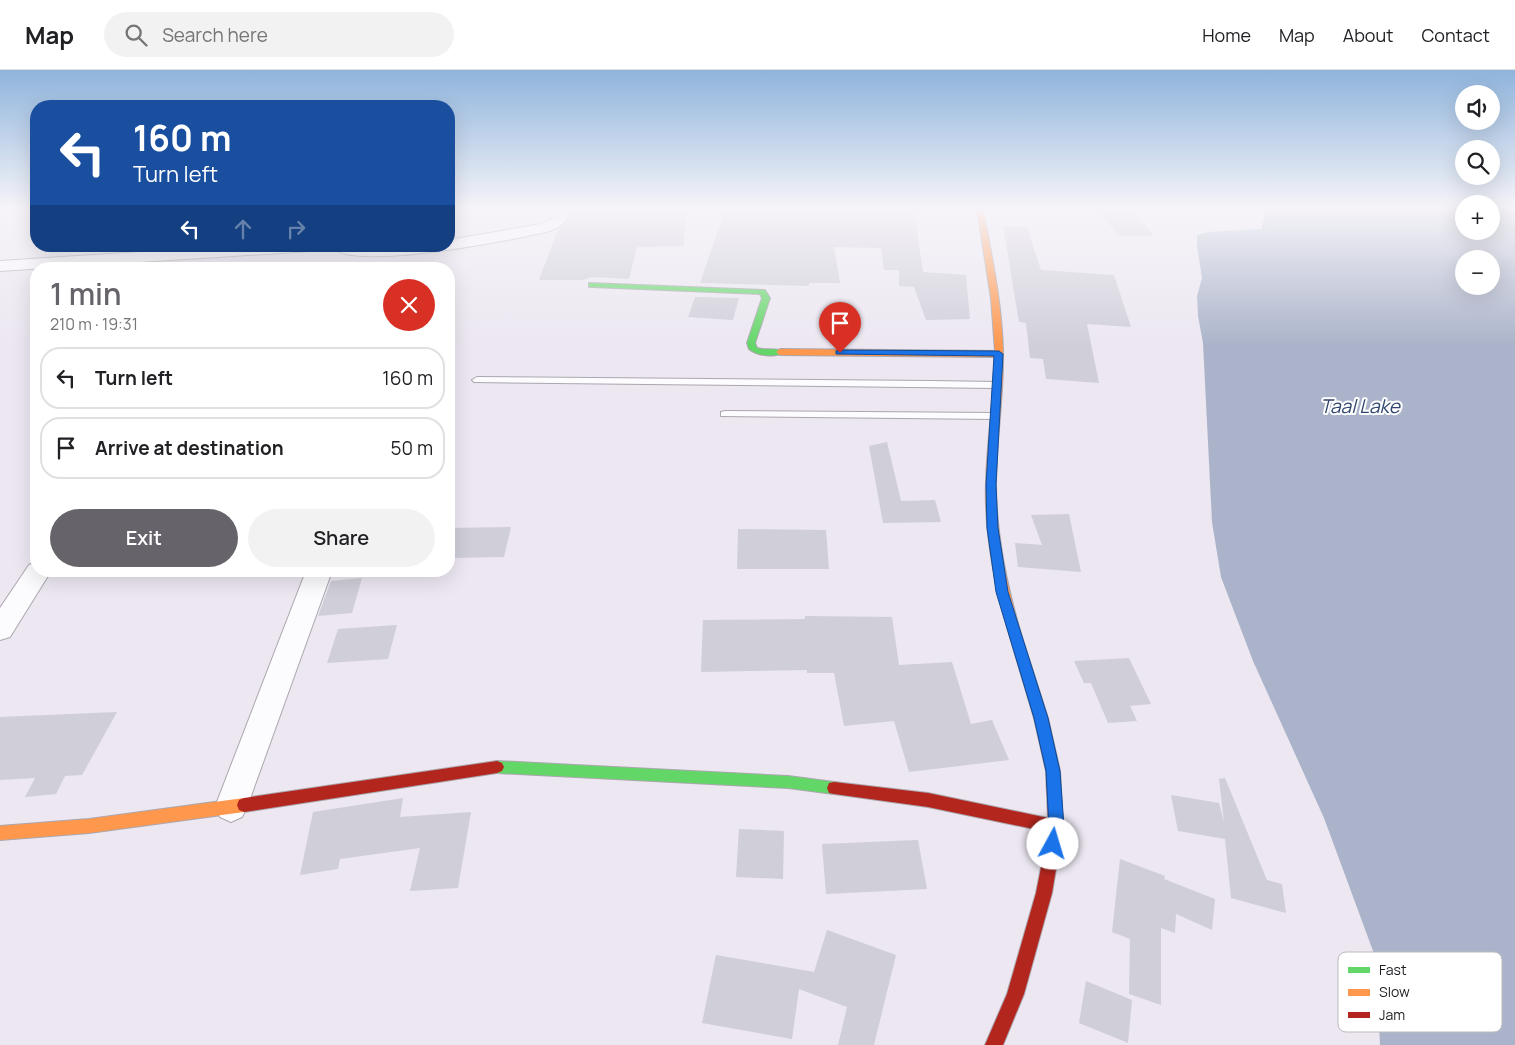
<!DOCTYPE html>
<html lang="en">
<head>
<meta charset="utf-8">
<style>
	body { margin:0; font-family:Manrope,sans-serif; background:#f2f2f2; color:#202124; height:100vh; display:flex; flex-direction:column; font-size:19px; white-space:nowrap }
	* { box-sizing:border-box; margin:0 }
	p { font-size:16px; color:#757577 }
	.icon { flex:none; width:28px; height:28px; fill:none; stroke:currentColor; stroke-width:2; stroke-linecap:round; stroke-linejoin:round }
	.map { position:relative; flex:1; overflow:hidden }
	.sheet { position:absolute; left:30px; top:192px; width:425px; height:315px; display:flex; flex-direction:column; background:#fff; border-radius:20px; box-shadow:0 5px 20px #0002 }
	.sheet>* { flex:none }
	.guide { position:absolute; left:30px; top:30px; width:425px; height:152px; border-radius:20px; box-shadow:0 5px 20px #0002; background:#1a4fa0; color:#fff; overflow:hidden }
	.fabs { position:absolute; left:1455px; top:15px; display:grid; gap:10px }
	.fabs a { display:grid; place-items:center; width:45px; height:45px; border-radius:50%; background:#fff; box-shadow:0 5px 20px #0002; font-size:25px }
	.pin { position:absolute; display:grid; place-items:center; width:42px; height:42px; color:#fff; margin:-51px -21px; border-radius:50% 50% 50% 0; rotate:-45deg; box-shadow:0 0 5px #0007 }
	.pin .icon { rotate:45deg }
	.me { position:absolute; width:55px; margin:-28px; rotate:6deg; stroke-linejoin:round; filter:drop-shadow(0 0 4px #0008) }
	.turn { display:flex; align-items:center; gap:18px; height:105px; padding:0 20px; font-size:22px }
	.turn .icon { width:65px; height:65px; stroke-width:2.5 }
	.turn b { display:block; font-size:35px; line-height:42px }
	.lanes { display:flex; align-items:center; height:48px; padding:0 20px; background:#0003; justify-content:center; gap:25px; direction:ltr }
	.lanes .off { opacity:.35 }
	.round { display:grid; place-items:center; flex:none; width:52px; height:52px; border-radius:26px; background:#f2f2f2 }
	.overview { display:flex; align-items:center; justify-content:space-between; height:85px; padding:0 20px }
	h1 { font-size:30px; font-weight:600; line-height:38px; color:#67636a }
	.button { display:flex; gap:10px; margin-top:auto; padding:10px 20px }
	.button a { flex:1; height:58px; border-radius:30px; background:#67636a; color:#fff; font-size:20px; font-weight:600; line-height:58px; text-align:center }
	.button a+a { background:#f2f2f2; color:#202124 }
	ul { padding:0; list-style:none }
	li { display:flex; align-items:center; gap:15px; height:62px; margin:0 10px 8px; padding:0 10px; border:2px solid #e0e0e0; border-radius:20px }
	li div { flex:1 }
	li b { display:block; font-size:19px }
	li em { font-style:normal }
	header { display:flex; align-items:center; gap:30px; box-sizing:border-box; height:70px; padding:0 25px; background:#fff; border-bottom:1px solid #e0e0e0 }
	header strong { font-size:24px }
	nav { display:flex; gap:28px; margin-inline-start:auto; font-size:18px }
	.search { width:350px; height:45px; background:#f2f2f2; display:flex; align-items:center; gap:12px; box-sizing:border-box; padding:0 18px; border-radius:28px; color:#757577; font-size:19px }
	.map>svg:first-child { display:block }
	.water { fill:#aab3c9; fill-rule:evenodd }
	.building { fill:#d0ced8 }
	.lines { fill:none; stroke-linecap:round; stroke-linejoin:round }
	.lane-casing { stroke:#aba7ae; stroke-width:2 }
	.street-casing { stroke:#aba7ae; stroke-width:2 }
	.fast-casing { stroke:#aba7ae; stroke-width:2 }
	.slow-casing { stroke:#aba7ae; stroke-width:2 }
	.jam-casing { stroke:#aba7ae; stroke-width:2 }
	.lane { fill:#fcfbfd; fill-rule:evenodd }
	.street { fill:#fcfbfd; fill-rule:evenodd }
	.fast { fill:#63d668; fill-rule:evenodd }
	.slow { fill:#ff974d; fill-rule:evenodd }
	.jam { fill:#b3261e; fill-rule:evenodd }
	.route { fill:#1a73e8; stroke:#114b97 }
	.labels { text-anchor:middle; stroke-width:4; stroke-linejoin:round; paint-order:stroke }
	.water-label { font-size:19px; font-style:italic; fill:#314770; stroke:#fff }
	.key { fill:#fff; stroke:#bcbbbd; stroke-width:1 }
	.key-label { font-size:14px; fill:#1f1c22 }
</style>
</head>
<body>
<header>
<strong>Map</strong>
<div class="search"><svg class="icon" aria-label="search" viewBox="0 0 24 24"><circle cx="10" cy="10" r="6"/><path d="M15 15l6 6"/></svg>Search here</div>
<nav><a>Home</a><a>Map</a><a>About</a><a>Contact</a></nav>
</header>
<div class="map">
<svg width="1515" height="975" viewBox="0 0 1515 975">
	<rect width="100%" height="100%" fill="#ece7f1"/>
	<path class="water" d="M1265,139h199v22h27v-22h24v836h-135l-4,-86 -52,-141 -71,-157 -32,-84 -9,-55 -9,-179 -5,-27 -1,-20 5,-18 -5,-32v-11l12,-3 53,-3zM1464,189h27v27h-27z"/>
	<path class="building" d="M575,139h110l-1,37 -47,1 -8,32 -37,-2 -9,3h-44l18,-48z
		M725,139h189l9,63 43,3 4,44 -44,1 -12,-33 -15,-1v-16h-15l-3,-22 -47,-1 6,36h-31v3l-109,-3z
		M1098,139h34l22,27h-36z
		M1003,156l24,1 14,43 73,5 17,52 -44,-3 12,59 -53,-4 -3,-20 -13,-1 -4,-35 -7,-1z
		M695,227l44,1 -6,22 -45,-3z
		M887,372l14,59 34,-1 6,22 -58,1 -14,-77z
		M1069,444l12,58 -63,-5 -3,-24 27,2 -11,-30z
		M511,457l-7,30 -55,1v-30z
		M738,459l88,1 3,39h-92z
		M362,508l-10,35 -34,3 13,-35z
		M805,546l87,1 7,48 53,-3 19,62 21,-4 17,40 -100,12 -15,-51 -50,5 -10,-53h-27v-3l-106,2 2,-52 102,-1z
		M397,555l-9,34 -61,4 11,-34z
		M1129,588l22,46 -21,2 7,15 -29,2 -17,-40h-7l-10,-22z
		M117,642l-35,63 -17,1 -9,18 -31,3 10,-19 -35,2v-63z
		M1225,708l42,102 15,4 4,29 -55,-15 -6,-59 -47,-8 -7,-36 48,8 5,19 -5,-43z
		M403,728l-3,19 71,-5 -13,76 -48,3 10,-43 -80,11 -2,10 -38,6 13,-63z
		M739,759l45,2 -1,48 -47,-2z
		M918,770l9,49 -101,5 -4,-50z
		M1120,789l45,17 -1,3 51,20 -3,31 -36,-16 -1,19 -14,-5v77l-32,-11 1,-55 -18,-7z
		M827,860l69,25 -22,90h-36l9,-38 -48,-18 -7,50 -90,-16 14,-68 98,17z
		M1086,911l46,19 -4,43 -49,-20z"/>
	<g class="lines">
		<g class="lane-casing">
			<path id="lane" d="M477,307l454,4 65,1 5,3 -5,3 -522,-6 -2,-2z
				M725,341l270,2 5,3 -5,3 -274,-3v-4z"/>
		</g>
		<g class="street-casing">
			<path id="street" d="M558,139h15l-11,16 -12,6c-32,8 -201,42 -220,15h119v-6l92,-16 11,-5z
				M233,176h86l-8,5 -311,20v-10z
				M36,492v9h15l-41,66 -10,3v-32l29,-43z
				M306,501h26l-85,236 -5,10 -11,5 -11,-5 -5,-10z"/>
		</g>
		<g class="fast-casing">
			<path id="fast" d="M589,213l176,7 5,8 -15,45 2,5c9,3 20,-1 27,4 -8,6 -27,4 -35,-3l-2,-6 15,-45 -2,-4 -168,-7h-3z
				M497,691l291,15 46,6 5,1 2,5 -2,5 -5,1 -46,-6 -291,-15 -5,-2 -2,-4 2,-4z"/>
		</g>
		<g class="slow-casing">
			<path id="slow" d="M977,139h6c9,48 19,95 20,143 1,44 -7,88 -7,132 0,53 11,103 26,153l-2,3h-8l-2,-3c-15,-50 -26,-102 -24,-154 1,-43 8,-84 9,-126l-215,-2 -4,-3 4,-3 215,2 -4,-53z
				M244,728l5,2 2,5 -2,5 -5,2 -155,21 -89,7v-14l89,-7z"/>
		</g>
		<g class="jam-casing">
			<path id="jam" d="M1016,562l4,2 2,3 26,81 12,53 3,56 -11,66 -28,101 -21,51h-18l22,-51 29,-101 12,-61 -120,-25 -94,-13 -5,-1 -2,-5 2,-5 5,-1 94,11 120,25 -2,-47 -12,-53 -24,-81 2,-3z
				M497,691l5,2 2,4 -2,4 -5,2 -253,39 -5,-2 -2,-5 2,-5 5,-2z"/>
		</g>
		<use href="#lane" class="lane"/>
		<use href="#street" class="street"/>
		<use href="#fast" class="fast"/>
		<use href="#slow" class="slow"/>
		<use href="#jam" class="jam"/>
	</g>
	<linearGradient id="sky" x2="0" y2="1"><stop stop-color="#8fb4dc"/><stop offset="0.5" stop-color="#f6f4f9"/><stop offset="1" stop-color="#f6f4f9" stop-opacity="0"/></linearGradient>
	<rect width="1515" height="276" fill="url(#sky)"/>
	<path class="route" d="M840,280l159,1 4,3 -7,131 2,43 10,64 40,126 12,53 4,56 -5,22 -6,2 -5,-2 -2,-5 3,-17 -3,-56 -12,-53 -38,-126 -9,-64 -1,-43 8,-129 -158,-2v-3z"/>
	<g class="labels">
		<g class="water-label">
			<text x="1360" y="343">Taal Lake</text>
		</g>
	</g>
	<rect x="1338" y="882" width="164" height="80" rx="8" class="key"/>
	<rect x="1348" y="897" width="22" height="6" fill="#63d668"/>
	<rect x="1348" y="919" width="22" height="7" fill="#ff974d"/>
	<rect x="1348" y="942" width="22" height="6" fill="#b3261e"/>
	<g class="key-label">
		<text x="1379" y="905">Fast</text>
		<text x="1379" y="927">Slow</text>
		<text x="1379" y="950">Jam</text>
	</g>
</svg>
<div class="fabs">
<a><svg class="icon" aria-label="sound" viewBox="0 0 24 24"><path d="M4 9h4l5-4v14l-5-4H4zM17 9q2 3 0 6"/></svg></a>
<a><svg class="icon" aria-label="search" viewBox="0 0 24 24"><circle cx="10" cy="10" r="6"/><path d="M15 15l6 6"/></svg></a>
<a>+</a>
<a>−</a>
</div>
<div class="pin" style="left:840px;top:283px;background:#d93025"><svg class="icon" aria-label="arrive" viewBox="0 0 24 24"><path d="M6 21V4h12l-3 4 3 4H6"/></svg></div>
<svg class="me" style="left:1053px;top:774px" viewBox="-20 -20 40 40"><circle r="19" fill="#fff"/><path d="M0-13L10 11 0 6-10 11z" fill="#1a73e8"/></svg>
<div class="guide">
<div class="turn"><svg class="icon" aria-label="left" viewBox="0 0 24 24"><path d="M17 20v-9H6M10 6l-5 5 5 5"/></svg><div><b>160 m</b>Turn left</div></div>
<div class="lanes"><svg class="icon" aria-label="left" viewBox="0 0 24 24"><path d="M17 20v-9H6M10 6l-5 5 5 5"/></svg><svg class="icon off" aria-label="ahead" viewBox="0 0 24 24"><path d="M12 20V5M6 11l6-6 6 6"/></svg><svg class="icon off" aria-label="right" viewBox="0 0 24 24"><path d="M7 20v-9h11M14 6l5 5-5 5"/></svg></div>
</div>
<section class="sheet">
<div class="overview"><div><h1>1 min</h1><p>210 m · 19:31</p></div><a class="round" style="background:#d93025;color:#fff"><svg class="icon" aria-label="close" viewBox="0 0 24 24"><path d="M6 6l12 12M18 6L6 18"/></svg></a></div>
<ul>
<li><svg class="icon" aria-label="left" viewBox="0 0 24 24"><path d="M17 20v-9H6M10 6l-5 5 5 5"/></svg><div><b>Turn left</b></div><em>160 m</em></li>
<li><svg class="icon" aria-label="arrive" viewBox="0 0 24 24"><path d="M6 21V4h12l-3 4 3 4H6"/></svg><div><b>Arrive at destination</b></div><em>50 m</em></li>
</ul>
<div class="button"><a>Exit</a><a>Share</a></div>
</section>
</div>
</body>
</html>
